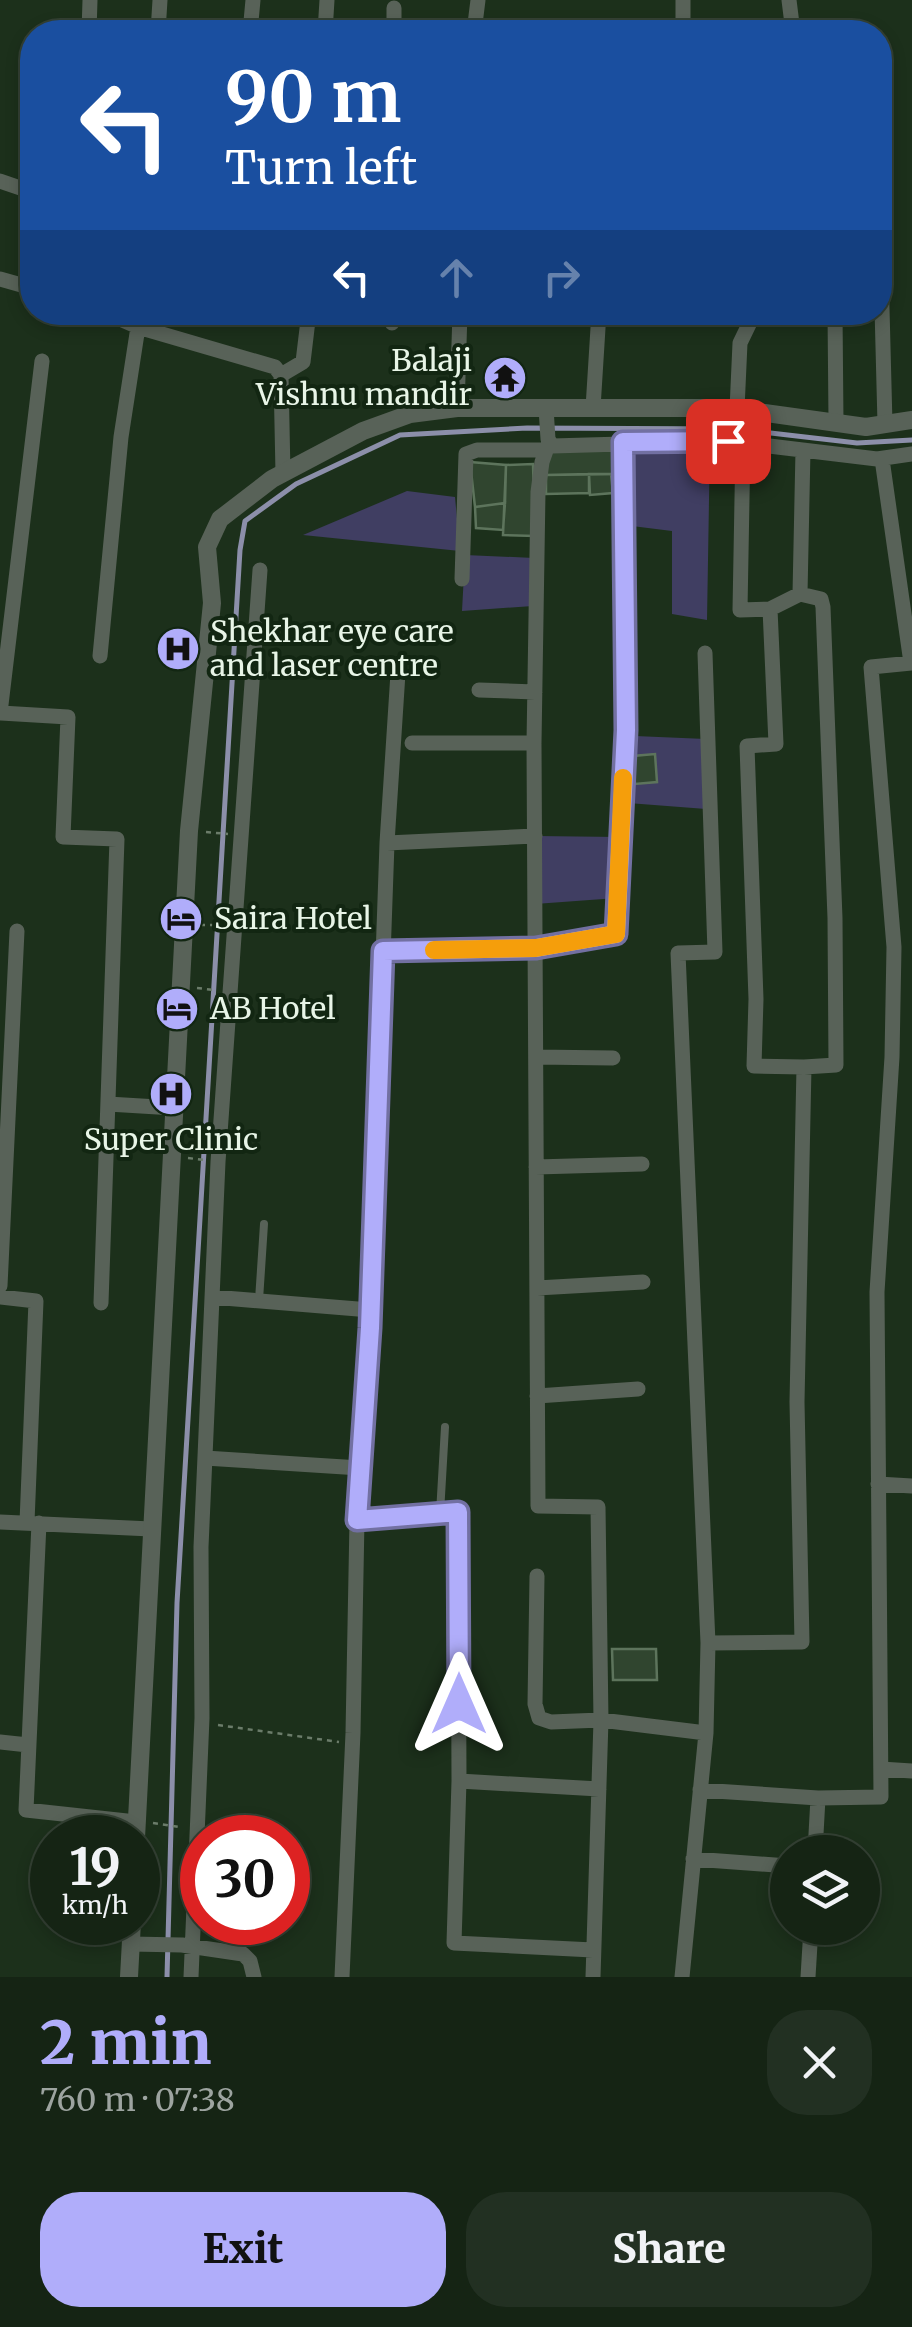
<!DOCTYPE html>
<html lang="en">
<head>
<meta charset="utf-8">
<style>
	body { margin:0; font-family:Merriweather,serif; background:#223022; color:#f1f3f6; height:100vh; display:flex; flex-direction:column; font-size:38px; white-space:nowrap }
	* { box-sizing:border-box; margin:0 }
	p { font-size:32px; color:#9da4a0 }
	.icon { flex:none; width:55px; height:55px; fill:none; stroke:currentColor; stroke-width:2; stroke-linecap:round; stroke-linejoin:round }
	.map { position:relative; height:1977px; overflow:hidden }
	.drawer { display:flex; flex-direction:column; background:#152414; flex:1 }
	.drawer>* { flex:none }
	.guide { position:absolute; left:20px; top:20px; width:872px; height:305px; border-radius:40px; box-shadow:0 5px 15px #0003,0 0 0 2px #344134; background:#1a4fa0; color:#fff; overflow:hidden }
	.tools { position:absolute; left:770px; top:1835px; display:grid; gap:20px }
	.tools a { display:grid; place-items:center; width:110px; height:110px; border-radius:50%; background:#152414; box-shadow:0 5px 15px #0003,0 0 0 2px #344134; font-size:50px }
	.speed { position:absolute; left:30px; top:1815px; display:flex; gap:20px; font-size:50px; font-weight:700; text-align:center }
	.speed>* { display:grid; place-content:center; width:130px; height:130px; border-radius:50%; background:#152414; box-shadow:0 5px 15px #0003,0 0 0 2px #344134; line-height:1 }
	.speed small { font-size:25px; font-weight:400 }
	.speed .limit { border:15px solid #d22; background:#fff; color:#111 }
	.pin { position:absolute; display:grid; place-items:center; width:85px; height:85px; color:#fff; margin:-42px; border-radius:20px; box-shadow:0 5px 15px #0006 }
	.me { position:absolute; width:110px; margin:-55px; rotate:0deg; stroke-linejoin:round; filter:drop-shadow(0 0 8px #0008) }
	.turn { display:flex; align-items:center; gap:35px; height:210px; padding:0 40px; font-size:45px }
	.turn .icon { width:130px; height:130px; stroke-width:2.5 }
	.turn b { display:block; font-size:70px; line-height:85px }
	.lanes { display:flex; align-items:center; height:95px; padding:0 40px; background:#0003; justify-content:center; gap:50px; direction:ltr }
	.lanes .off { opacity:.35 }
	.round { display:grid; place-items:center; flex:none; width:105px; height:105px; border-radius:40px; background:#223022 }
	.headline { display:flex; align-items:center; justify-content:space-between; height:170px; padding:0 40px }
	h1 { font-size:60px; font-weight:800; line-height:75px; color:#b0adfa }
	.primary-button { display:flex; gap:20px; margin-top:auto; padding:20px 40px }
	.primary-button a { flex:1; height:115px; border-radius:40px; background:#b0adfa; color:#111; font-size:40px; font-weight:800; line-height:115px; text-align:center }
	.primary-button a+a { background:#223022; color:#f1f3f6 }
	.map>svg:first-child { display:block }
	.green { fill:#403e62 }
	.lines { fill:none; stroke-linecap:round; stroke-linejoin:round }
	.stream { stroke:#8c8faa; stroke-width:5 }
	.building { fill:#30452f; stroke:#5d745c; stroke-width:2.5 }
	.path { stroke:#6b7c6a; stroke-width:2.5; stroke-dasharray:5 5; stroke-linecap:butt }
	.service { stroke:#586258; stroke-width:8 }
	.minor { stroke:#586258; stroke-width:15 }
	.tertiary { stroke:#586258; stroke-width:18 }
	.route-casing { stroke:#7270a2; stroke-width:25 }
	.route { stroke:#b0adfa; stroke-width:18 }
	.slow { stroke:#f59e0b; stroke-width:18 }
	.labels { text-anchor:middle; stroke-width:8; stroke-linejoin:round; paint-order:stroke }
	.poi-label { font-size:30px; fill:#e8f5e7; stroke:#122612; text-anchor:start }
</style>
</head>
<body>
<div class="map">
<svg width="912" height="1977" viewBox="0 0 912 1977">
	<rect width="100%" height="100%" fill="#1c301b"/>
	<path class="green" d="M710,441l-3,179 -35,-6v-83l-40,-5 -5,-79z
		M407,491l48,6 5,54 -157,-16z
		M465,555l69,3 -1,48 -71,5z
		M635,736l71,3v70l-78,-6 -2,-45z
		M535,836l85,1 -3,61 -82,6z"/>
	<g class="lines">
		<path class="stream" d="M167,1977l10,-374 63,-1053 5,-29 51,-37 104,-49 127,-7 209,1 121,14 55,-3"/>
	</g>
	<path class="building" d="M547,449h72v25l-73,1z
		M470,462l36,3 -1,38 -30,4z
		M533,464l2,72 -32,-1 3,-70z
		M589,474h22l2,19 -23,2z
		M589,474v19l-43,1v-19z
		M505,503l-2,27 -27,-2 -1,-21z
		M655,754l2,28 -22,2 -2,-28z
		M612,1649h44l1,31h-44z"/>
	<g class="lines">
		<path class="path" d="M206,832l22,2
			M200,925h17
			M197,988l17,2
			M188,1158l16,2
			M218,1725l121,17
			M153,1823l26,4"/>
		<path class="service" d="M259,1300l5,-76
			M440,1513l5,-86"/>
		<path class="minor" d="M683,0v32
			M789,0l4,32
			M89,32l1,-32
			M158,32l2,-32
			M250,32l3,-32
			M325,32l2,-32
			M394,32v-24
			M474,32l4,-32
			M0,181l32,11
			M880,231l5,193
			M0,279l32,9
			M104,312l34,15 137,40 6,8 2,99
			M835,312l1,110
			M392,323v-11
			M281,375l22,-13 6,-50
			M457,408l3,-96
			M546,408l2,31 4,7 176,-5 149,18 35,-5
			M593,408l6,-96
			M737,409l3,-66 15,-31
			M549,442l-7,20 -4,30 -4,251 4,763 60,1 3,213 -8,257
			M743,443l-3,167 30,-1
			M882,459l29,204
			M462,579l4,-125 11,-4h69
			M800,594l-30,15 6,135 -29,2 9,253 -2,67 50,1
			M100,656l21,-219 17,-110
			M479,690l56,2
			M0,713l42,-352
			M1,713l67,4 -5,120 54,2 -16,464
			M412,743h122
			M387,843l148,-7
			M383,951l153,-3 79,-14 11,-205 -3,-287
			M536,1057l77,1
			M108,1104l66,4
			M536,1167l106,-3
			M0,1286l17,-355
			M537,1288l106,-6
			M0,1297l36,4 -9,221
			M212,1297l158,13
			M537,1396l101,-7
			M205,1458l155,10
			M878,1484l34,2
			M357,1520l101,-8 1,269 140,8
			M0,1522l151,7
			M39,1523l-13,287 110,12
			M537,1576l-2,128 4,14 12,4 50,-2 105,13
			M708,1643l94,-1 -5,-240 7,-335 32,-2 -1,-147 -12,-311 -2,-8 -21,-5 3,-144
			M0,1742l28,3
			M881,1769l31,2
			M459,1781l-5,162 139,7
			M700,1790l118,8 63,-1 -4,-505 15,-235 2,-110 -23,-280 41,-4
			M815,1852l3,-54
			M693,1859l95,7
			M131,1944l51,1 61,9 7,7 4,16
			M191,1977l11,-259 -1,-171 17,-385 42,-592
			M342,1977l11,-244 4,-213 13,-191 17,-486 11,-170
			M682,1977l24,-244 2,-90 -30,-690 37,-1 -10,-299
			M808,1977l3,-49"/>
		<path class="tertiary" d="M136,1838l53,-1007 23,-228 -5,-56 13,-28 52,-40 91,-48 47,-17 47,-6h273l136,19 46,-7
			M129,1977l3,-55"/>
	</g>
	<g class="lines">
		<g class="route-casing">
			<path id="route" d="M459,1704l-1,-192 -101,8 13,-192 13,-377 153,-3 80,-14 10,-204 -3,-288 105,-1"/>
		</g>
		<use href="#route" class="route"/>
		<path class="slow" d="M434,950l102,-2 80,-14 7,-156"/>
	</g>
	<defs>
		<g id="temple-disc" transform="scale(2.25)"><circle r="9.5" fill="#b0adfa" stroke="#122612"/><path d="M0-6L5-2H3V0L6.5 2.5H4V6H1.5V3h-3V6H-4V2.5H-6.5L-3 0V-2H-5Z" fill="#111"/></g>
		<g id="hospital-disc" transform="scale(2.25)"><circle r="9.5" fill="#b0adfa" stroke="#122612"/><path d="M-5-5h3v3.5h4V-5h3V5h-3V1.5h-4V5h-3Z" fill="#111"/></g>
		<g id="hotel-disc" transform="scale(2.25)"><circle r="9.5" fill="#b0adfa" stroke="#122612"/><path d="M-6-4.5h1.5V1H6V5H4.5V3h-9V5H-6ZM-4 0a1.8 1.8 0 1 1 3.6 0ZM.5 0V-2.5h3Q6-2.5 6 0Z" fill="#111"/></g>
	</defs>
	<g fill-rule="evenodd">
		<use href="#temple-disc" x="505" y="378"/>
		<use href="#hospital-disc" x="178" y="649"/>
		<use href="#hotel-disc" x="181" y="919"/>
		<use href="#hotel-disc" x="177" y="1009"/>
		<use href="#hospital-disc" x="171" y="1094"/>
	</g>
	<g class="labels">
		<g class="poi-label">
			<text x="472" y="371" text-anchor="end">Balaji<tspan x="472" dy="34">Vishnu mandir</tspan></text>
			<text x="210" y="642">Shekhar eye care<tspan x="210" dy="34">and laser centre</tspan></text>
			<text x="214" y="929">Saira Hotel</text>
			<text x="210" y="1019">AB Hotel</text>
			<text x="171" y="1150" text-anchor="middle">Super Clinic</text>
		</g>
	</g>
</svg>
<div class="tools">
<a><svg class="icon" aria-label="layers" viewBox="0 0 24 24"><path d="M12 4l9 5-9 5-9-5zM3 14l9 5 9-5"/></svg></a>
</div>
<div class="speed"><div>19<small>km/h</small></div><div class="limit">30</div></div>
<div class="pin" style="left:728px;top:441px;background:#d93025"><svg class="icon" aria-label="arrive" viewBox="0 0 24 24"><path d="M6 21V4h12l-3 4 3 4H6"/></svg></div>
<svg class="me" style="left:459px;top:1704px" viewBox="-20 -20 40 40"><path d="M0-17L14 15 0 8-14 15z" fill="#b0adfa" stroke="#fff" stroke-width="4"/></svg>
<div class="guide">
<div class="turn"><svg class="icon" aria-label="left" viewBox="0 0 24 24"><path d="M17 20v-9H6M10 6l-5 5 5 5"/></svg><div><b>90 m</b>Turn left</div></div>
<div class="lanes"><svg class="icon" aria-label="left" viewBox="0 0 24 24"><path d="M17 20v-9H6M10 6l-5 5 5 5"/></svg><svg class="icon off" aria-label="ahead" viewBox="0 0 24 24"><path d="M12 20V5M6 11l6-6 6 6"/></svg><svg class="icon off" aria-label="right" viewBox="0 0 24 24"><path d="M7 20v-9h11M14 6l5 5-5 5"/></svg></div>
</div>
</div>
<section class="drawer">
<div class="headline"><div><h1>2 min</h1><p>760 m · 07:38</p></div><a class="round"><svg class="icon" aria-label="close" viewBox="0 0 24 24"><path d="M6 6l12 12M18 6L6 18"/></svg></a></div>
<div class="primary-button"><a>Exit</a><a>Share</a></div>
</section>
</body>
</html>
